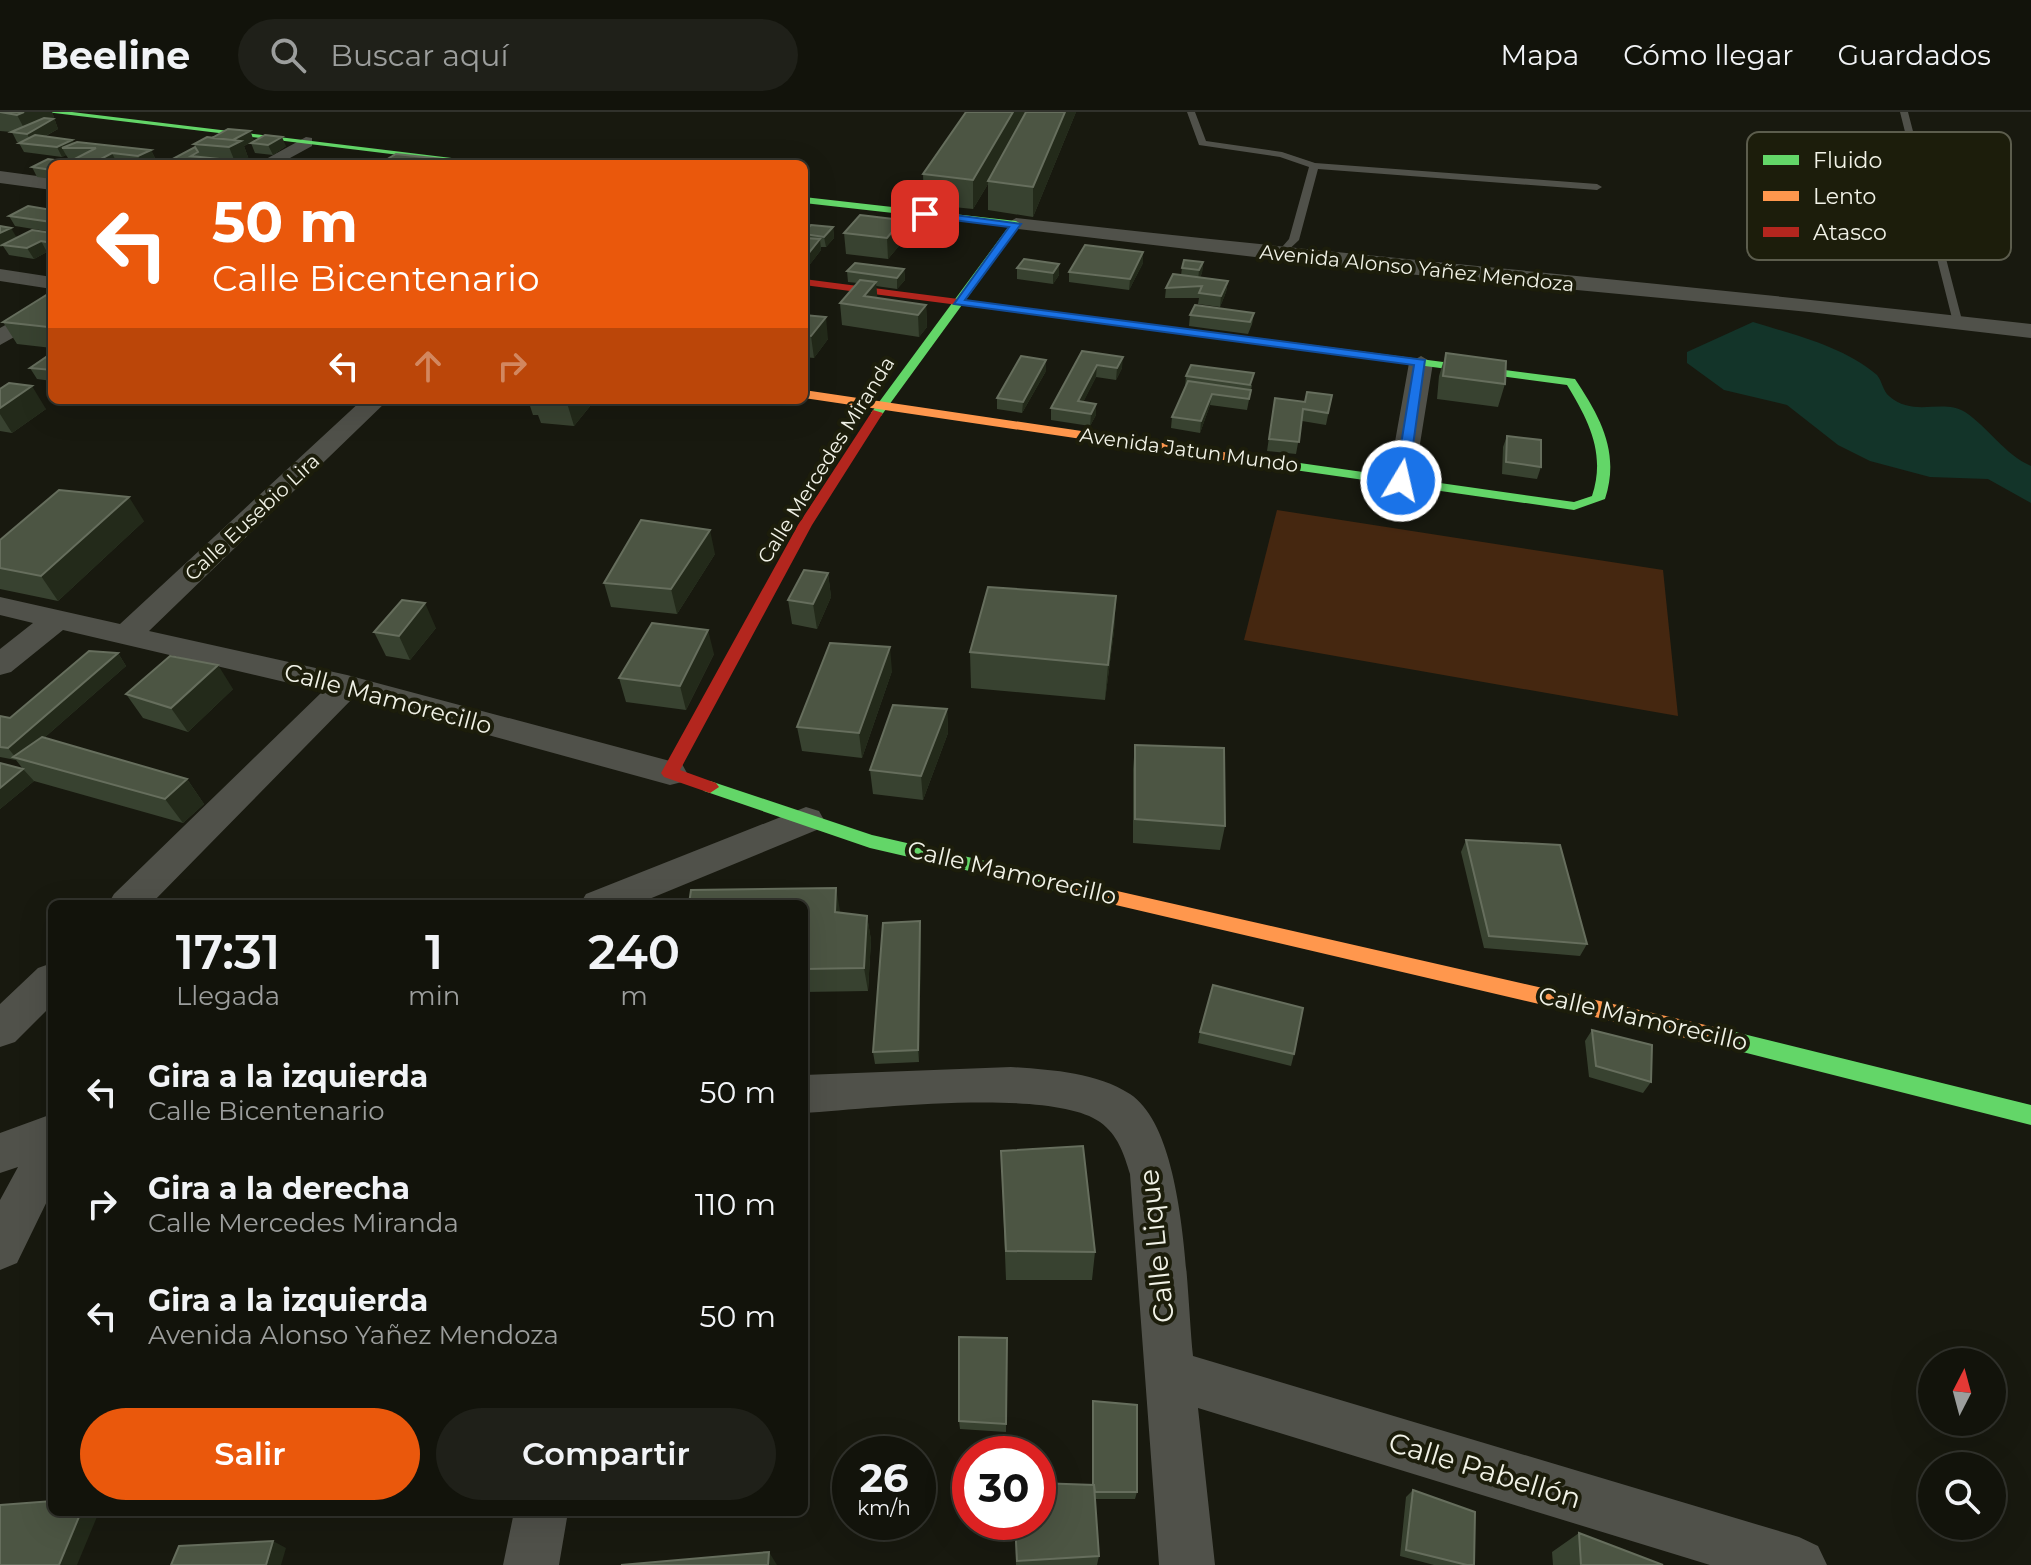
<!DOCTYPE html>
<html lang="es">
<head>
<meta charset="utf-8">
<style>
	body { margin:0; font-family:Montserrat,sans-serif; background:#1f2019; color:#f1f3f6; height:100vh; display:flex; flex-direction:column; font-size:30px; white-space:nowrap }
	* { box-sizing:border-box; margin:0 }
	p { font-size:26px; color:#9c9e9d }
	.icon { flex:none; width:44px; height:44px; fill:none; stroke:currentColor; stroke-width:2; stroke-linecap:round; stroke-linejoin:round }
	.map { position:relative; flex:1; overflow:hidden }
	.sheet { position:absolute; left:48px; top:788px; width:760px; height:616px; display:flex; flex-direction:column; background:#12130b; border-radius:12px; box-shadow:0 8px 32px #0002,0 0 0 2px #31322c }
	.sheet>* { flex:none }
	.hud { position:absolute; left:48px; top:48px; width:760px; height:244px; border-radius:12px; box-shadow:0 8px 32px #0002,0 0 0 2px #31322c; background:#ea580c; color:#fff; overflow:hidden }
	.needle { width:52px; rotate:6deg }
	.fabs { position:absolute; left:1918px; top:1236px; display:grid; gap:16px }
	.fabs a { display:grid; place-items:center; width:88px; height:88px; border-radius:50%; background:#12130b; box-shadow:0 8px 32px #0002,0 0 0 2px #31322c; font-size:40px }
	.speed { position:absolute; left:832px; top:1324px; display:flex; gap:16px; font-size:40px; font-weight:700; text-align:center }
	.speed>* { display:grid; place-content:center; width:104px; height:104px; border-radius:50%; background:#12130b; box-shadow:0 8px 32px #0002,0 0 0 2px #31322c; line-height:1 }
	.speed small { font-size:20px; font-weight:400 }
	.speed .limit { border:12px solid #d22; background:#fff; color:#111 }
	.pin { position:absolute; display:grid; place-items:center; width:68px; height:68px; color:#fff; margin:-34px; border-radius:16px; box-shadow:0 4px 12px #0006 }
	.me { position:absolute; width:88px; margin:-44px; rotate:9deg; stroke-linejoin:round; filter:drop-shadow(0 0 6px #0008) }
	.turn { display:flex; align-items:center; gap:28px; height:168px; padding:0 32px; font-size:36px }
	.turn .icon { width:104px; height:104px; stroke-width:2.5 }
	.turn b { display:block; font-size:56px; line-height:68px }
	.lanes { display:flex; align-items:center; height:76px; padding:0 32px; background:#0003; justify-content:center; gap:40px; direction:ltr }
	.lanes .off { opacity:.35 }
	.eta { display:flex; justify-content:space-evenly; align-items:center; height:136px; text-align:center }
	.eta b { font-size:48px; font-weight:600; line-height:56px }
	.action { display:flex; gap:16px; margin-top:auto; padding:16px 32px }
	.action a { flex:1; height:92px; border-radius:48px; background:#ea580c; color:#fff; font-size:32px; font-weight:600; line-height:92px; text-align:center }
	.action a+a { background:#1f2019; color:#f1f3f6 }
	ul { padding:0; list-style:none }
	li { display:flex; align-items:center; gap:24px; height:112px; padding:0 32px }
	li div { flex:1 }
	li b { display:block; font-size:30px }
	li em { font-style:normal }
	header { display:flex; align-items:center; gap:48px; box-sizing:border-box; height:112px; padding:0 40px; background:#12130b; border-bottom:2px solid #31322c }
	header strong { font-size:38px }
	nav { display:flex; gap:44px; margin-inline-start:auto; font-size:28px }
	.search { width:560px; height:72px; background:#1f2019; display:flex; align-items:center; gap:20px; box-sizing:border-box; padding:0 28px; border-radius:44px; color:#9c9e9d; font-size:30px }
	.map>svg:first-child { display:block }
	.green { fill:#452710 }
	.water { fill:#133429 }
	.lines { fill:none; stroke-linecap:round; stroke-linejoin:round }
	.lane { fill:#50514a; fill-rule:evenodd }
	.street { fill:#50514a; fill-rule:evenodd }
	.fast { fill:#63d668; fill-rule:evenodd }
	.slow { fill:#ff974d; fill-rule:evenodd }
	.jam { fill:#b3261e; fill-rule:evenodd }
	.wall { fill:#384230 }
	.shaded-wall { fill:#232a1a }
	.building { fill:#4c5543; stroke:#666e5d; stroke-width:2 }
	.route { fill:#1a73e8; stroke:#114b97; stroke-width:2 }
	.labels { text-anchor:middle; stroke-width:8; stroke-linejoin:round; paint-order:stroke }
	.far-street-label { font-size:20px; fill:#f1f2e7; stroke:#1c1d0b }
	.street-label { font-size:24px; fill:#f1f2e7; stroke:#1c1d0b }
	.near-street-label { font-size:28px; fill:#f1f2e7; stroke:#1c1d0b }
	.key { fill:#1c1d0b; stroke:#5c5d4d; stroke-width:2 }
	.key-label { font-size:22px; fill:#f1f2e7 }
</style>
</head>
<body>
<header>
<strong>Beeline</strong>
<div class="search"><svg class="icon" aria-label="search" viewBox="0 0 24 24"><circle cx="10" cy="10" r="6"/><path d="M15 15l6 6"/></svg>Buscar aquí</div>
<nav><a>Mapa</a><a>Cómo llegar</a><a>Guardados</a></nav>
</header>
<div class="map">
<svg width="2031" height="1453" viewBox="0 0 2031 1453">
	<rect width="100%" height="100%" fill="#18190f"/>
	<path class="green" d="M1277,398l386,60 15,146 -434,-76z"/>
	<path class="water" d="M1753,210c41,13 90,24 124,53 5,6 6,16 12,21 25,22 53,2 76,16 24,16 39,42 66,54v37l-43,-24 -58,-2 -60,-16 -32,-16 -51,-40 -63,-15 -37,-27v-11z"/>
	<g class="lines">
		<path class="lane" d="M1187,0h8l11,29 76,11 33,11 282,21 5,3 -5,3 -279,-21 -19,71 -18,17 -5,-3 13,-15 20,-72 -29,-10 -81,-12z
			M1900,0h8l55,212 -10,-2z"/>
		<path class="street" d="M306,25l6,1v8l-33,18h-22z
			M0,59l52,7v12l-52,-7z
			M1016,106c338,38 677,67 1015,106v14l-222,-26 -444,-42 -356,-42 -3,-4z
			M0,157l52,8v12l-52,-8z
			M52,187v17l-52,29v-17z
			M1421,244l12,7 -19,118 -4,6h-18l-4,-6 21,-118z
			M362,288h26l-239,231 198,44 323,86 12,3 5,9 -5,9 -12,3 -317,-87 -202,206h-43l6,-10 209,-203 -260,-61 -52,42 -11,3v-26l33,-26 -33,-8v-18l120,27z
			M806,695l13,4 5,9 -5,9 -182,75h-57l6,-10z
			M52,851v42l-37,37 -15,5v-43l38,-36z
			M1011,955c40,3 84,5 119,27 57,38 56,198 63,262l606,181 19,9 9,19h-117l-512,-157 17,157h-56l-29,-391c-6,-20 -12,-39 -30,-52 -50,-35 -232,-13 -296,-9v-38z
			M52,1002v77l-35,72 -17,7v-70l18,-33 -18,6v-40z
			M514,1400h54l-9,53h-56z"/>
		<path class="fast" d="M46,0h26l429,52h-28z
			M804,85l212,24 5,3 -140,192 -10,-3 138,-187 -205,-23z
			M1242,224l333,43c26,39 45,74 30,120l-31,11 -329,-47 -2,-3 7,-4 324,46 18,-6c14,-42 -3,-75 -25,-111l-329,-44 -2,-2z
			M710,669l162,54 188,43 7,2 2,5 -2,5 -7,2 -190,-44 -166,-57 -3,-4z
			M1723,917l308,76v20l-308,-78 -7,-3 -3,-6 3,-6z"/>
		<path class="slow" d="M804,278l446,66 7,4 -7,4 -446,-66z
			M1060,766l663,151 7,3 3,6 -3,6 -7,3 -663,-155 -7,-2 -2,-5 2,-5z"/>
		<path class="jam" d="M804,167l438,57 6,3 -6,3 -438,-57z
			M873,298l10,3 -71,112 -132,245 36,13 3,4 -9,6 -46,-16 -3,-4 137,-248z"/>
	</g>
	<path class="wall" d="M0,0h52l6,17 -14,8 28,3 2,3 3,-1 74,8 5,10 -9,4h-95v15l-15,-2 -5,-10 16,-8 21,3 6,-4h-7l-2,-3 -4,2 -38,-5 -5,-9 1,-1h-3l-5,-10 -12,-1z
		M1076,0l-43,105 -45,-7v-26l-15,25 -49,-5 -1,-30z
		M250,19l4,10 -10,5 5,14 -6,4h-77l-1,-1 30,-16 -1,-3 18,-6z
		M251,31l35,3 -13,9 -18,-2z
		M52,90v30l-37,-6 -6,-10 40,-7 -2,-4z
		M860,103l43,26 -15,18 -42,-5 -2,-21z
		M0,114l17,11 35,-4v20l-5,-1 -13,7 -25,-4 -6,-9 -3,1z
		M833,115l1,11 -8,9h-5v3l-17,22v-40z
		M1024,147l35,16 -6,9 -36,-5v-11z
		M1203,150l-1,11 -2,4 28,4 -2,11 -6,15 -22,-3 1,-6h-34l1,-10 15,-13 1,-7z
		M1143,151l-14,27 -60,-8v-10z
		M904,157l1,11 -8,9 -21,-3 1,12 49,7 1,22 -8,10 -77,-12 -2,-22 18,-20 -10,-1 -1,-11z
		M52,182v54l-35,-4 -14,-22z
		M1254,201l-2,11 -4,10 -59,-8 1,-11z
		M804,203l24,24 -14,19 -10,-1z
		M1082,239l40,17 -6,12 -20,-3 -13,25 13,2v11l-6,11 -39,-6v-12z
		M52,241v28l-15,-2 -7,-11z
		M1446,241l59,31 -7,23 -61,-8 2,-23z
		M1046,259l-24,42 -25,-4v-11z
		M1186,264l66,9 -5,25 -37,-5 -10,28 -29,-5 1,-11 13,-30z
		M0,277l46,20 -34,24 -12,-2z
		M1332,283l-6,30 -24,-4 -6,33 -29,-3 8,-53 30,4z
		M528,288h67l-21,26 -33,-3 -3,-8h-5z
		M1507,324l34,31 -4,12 -35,-5 1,-27z
		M144,409l-86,80 -58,-12v-49z
		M715,442l-38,60 -66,-7 -7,-24z
		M828,461l3,24 -14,32 -25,-5 -4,-24z
		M1116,484l-2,35 -9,69 -134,-12 -1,-36z
		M436,516l-26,32 -24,-4 -12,-24z
		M118,541l8,13 -82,72 143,41 17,25 -21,19 -149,-42 -34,28v-46l23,6 -7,-9 -16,-3v-41l10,2z
		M714,542l-28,56 -60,-8 -7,-24z
		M892,559l-30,87 -60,-7 -5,-24z
		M233,577l-45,43 -45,-14 -17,-24z
		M947,597l1,24 -25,67 -50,-6 -3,-24z
		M1135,633l90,81 -5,24 -87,-7v-74z
		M1466,728l121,104 -7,12 -96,-8 -23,-96z
		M804,792l36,9 27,3 4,24 -3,51 -64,1z
		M920,809l1,12 -2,129 -44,2 -2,-12z
		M1592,918l59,52 -8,11 -54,-16 -4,-36z
		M1200,920l94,22 -3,12 -93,-23z
		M1001,1039l94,101 -3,28h-86z
		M1007,1226l-1,94 -46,-3 -1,-8z
		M1093,1289l44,91 -2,7h-40l4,57 -2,9h-81l-1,-43 77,-37v-75z
		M1413,1378l61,75h-40l-34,-9 6,-59z
		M1579,1421l84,32h-110l-1,-13z"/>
	<path class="shaded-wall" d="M24,0h28l6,17 -26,14 -15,-28z
		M1013,0h16l-41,69v3l-15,25v-29z
		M1065,0h11l-43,105v-30z
		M250,19l4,10 -10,5 5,14 -6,4h-12l4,-2 -6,-15 -7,-1z
		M282,25l4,9 -13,9 -5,-10z
		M72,28l5,8h-15l4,7 -4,2 -5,-10z
		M151,38l5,10 -9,4h-5l-4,-8z
		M112,41l5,10 -19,1 -1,-3z
		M902,108l1,21 -15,18 -1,-21z
		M833,115l1,11 -8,9 -2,-10z
		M11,116l6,10 -17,9v-14z
		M820,127l1,11 -17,22v-13z
		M41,129l6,11 -13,7 -7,-11z
		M1143,140v11l-14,27 1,-11z
		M1203,150l-1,11 -4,8 1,-11z
		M1059,152v11l-6,9v-11z
		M904,157l1,11 -8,9v-11z
		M1228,169l-2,11 -6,15 1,-11z
		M876,170l2,22 -14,-8z
		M926,193l1,22 -8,10 -1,-22z
		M826,205l2,22 -14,19 -3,-22z
		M1123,245l-1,11 -6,12 1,-12z
		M1046,248v11l-24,42 1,-11z
		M1097,253l-1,12 -18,36v-12z
		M32,274l14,23 -34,24 -12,-19v-6z
		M1212,282l-2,11 -10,28 1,-12z
		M570,288h25l-21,26 -7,-23z
		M1096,292v11l-6,11 1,-12z
		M129,385l15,24 -86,80 -17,-25z
		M710,418l5,24 -38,60 -6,-25z
		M828,461l3,24 -14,32 -4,-25z
		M1116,484l-2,35 -9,69 3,-35z
		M425,491l11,25 -26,32 -11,-24z
		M708,518l6,24 -28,56 -6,-24z
		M890,535l2,24 -30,87 -3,-25z
		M118,541l8,13 -106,93 -4,-1 -8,-10z
		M218,553l15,24 -45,43 -17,-24z
		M947,597l1,24 -25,67 -2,-24z
		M23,657l11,12 -34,28v-21z
		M187,667l17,25 -21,19 -18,-24z
		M836,776l4,23 -1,25 -4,-24z
		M867,804l4,24 -3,51 -4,-23z
		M920,809l1,12 -2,129 -1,-12z
		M81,1400h18l-22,53h-18z
		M273,1429l13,7 -5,17h-15z
		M769,1440l8,13h-9z"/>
	<path class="building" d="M0,0h24l-7,3z
		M966,0h47l-40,68 -50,-6z
		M1026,0h39l-32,75 -45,-6z
		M44,6l9,1 -26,15 -16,-2z
		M228,17l22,2 -17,9 -21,-2z
		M35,23l37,5 -15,7 -38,-4z
		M265,23l17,2 -14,8 -17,-2z
		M207,25l34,4 -12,6 -35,-3z
		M77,30l74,8 -13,6 -26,-3 -15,8 13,2 -3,1h-55v6l-20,-3 16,-8 21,3 27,-14h-34z
		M195,35l3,5 -7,4 46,5 -6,3h-52l-14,-1z
		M396,42l74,8 -3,2h-88z
		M286,49l50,1 -4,2h-52z
		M28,94l24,4v12l-43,-6z
		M860,103l42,5 -15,18 -43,-5z
		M811,113l22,2 -9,10 -20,-3v-2z
		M0,114l11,2 -11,5z
		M32,118l20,3v10l-11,-2 -14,7 -25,-3z
		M804,126l16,1 -16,20z
		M1085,133l58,7 -13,27 -61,-7z
		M1024,147l35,5 -6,9 -36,-5z
		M1184,148l19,2 -4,8 -17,-2z
		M855,151l49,6 -7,9 -50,-7z
		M1173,162l55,7 -7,15 -22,-3 3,-7 -36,2z
		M860,168l16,2 -12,14 62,9 -8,10 -78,-12z
		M48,182h4v30l-4,3 -45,-5z
		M1195,193l59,8 -4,9 -60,-7z
		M804,203l22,2 -15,19 -7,-1z
		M1082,239l41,6 -6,11 -20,-3 -19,36 18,3 -5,10 -40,-6z
		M52,241v17l-22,-2z
		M1446,241l60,8 -1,23 -62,-8z
		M1021,244l25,4 -23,42 -26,-4z
		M1191,253l63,8 -4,12 -64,-9z
		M1188,269l63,9 -2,9 -37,-5 -11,27 -29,-4z
		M9,271l23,3 -32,22v-19z
		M1307,280l25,3 -4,18 -25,-4 -4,33 -30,-3 6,-41 30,4z
		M537,288h33l-3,3z
		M1507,324l34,4v27l-35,-5z
		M59,378l70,7 -88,79 -41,-8v-28z
		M641,408l69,10 -39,59 -67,-6z
		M804,458l24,3 -15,31 -25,-4z
		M988,475l128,9 -8,69 -138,-13z
		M402,488l23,3 -26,33 -25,-4z
		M652,511l56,7 -28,56 -61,-8z
		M830,531l60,4 -31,86 -62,-6z
		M89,539l29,2 -110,95 -8,-1v-31l10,2z
		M170,544l48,9 -47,43 -45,-14z
		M893,593l54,4 -26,67 -51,-6z
		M42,625l145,42 -22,20 -152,-42z
		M1135,633l89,3 1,78 -90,-7z
		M0,651l23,6 -23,19z
		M1466,728l94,5 27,99 -98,-8z
		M836,776l-1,24 32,4 -3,52 -60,1v-65h-115l2,-14z
		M920,809l-2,129 -45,2 10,-129z
		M1213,873l90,23 -9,46 -94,-22z
		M1592,918l60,15 -1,37 -55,-16z
		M1083,1034l12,106 -89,-1 -5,-100z
		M959,1225l48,1 -1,86 -47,-3z
		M1093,1289l44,4v87h-42l-1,-7h-1z
		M1038,1371l56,2 5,71 -82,5 -2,-39h23z
		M1413,1378l62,22 -1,53h-7l-61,-15z
		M52,1389v11h29l-22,53h-59v-60z
		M1579,1421l84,32h-82z
		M273,1429l-7,24h-95l8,-19z
		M769,1440l-1,13h-147z"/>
	<path class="route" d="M925,99l96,13 -56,76 460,60 -17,121 -7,4 -6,-4 19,-116 -460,-61 55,-77 -88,-11z"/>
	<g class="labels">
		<g class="far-street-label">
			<text transform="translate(1417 156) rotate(6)" y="7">Avenida Alonso Yañez Mendoza</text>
			<text transform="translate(1189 338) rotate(8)" y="7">Avenida Jatun Mundo</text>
			<text transform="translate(826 348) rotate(-58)" y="7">Calle Mercedes Miranda</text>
			<text transform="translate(252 405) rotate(-43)" y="7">Calle Eusebio Lira</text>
		</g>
		<g class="street-label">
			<text transform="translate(388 587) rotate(15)" y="8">Calle Mamorecillo</text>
			<text transform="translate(1012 761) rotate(13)" y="8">Calle Mamorecillo</text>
			<text transform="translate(1643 907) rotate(13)" y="8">Calle Mamorecillo</text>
		</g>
		<g class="near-street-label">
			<text transform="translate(1156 1134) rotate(-96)" y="10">Calle Lique</text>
			<text transform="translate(1485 1358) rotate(17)" y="10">Calle Pabellón</text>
		</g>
	</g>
	<rect x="1747" y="20" width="264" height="128" rx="12" class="key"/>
	<rect x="1763" y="43" width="36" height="10" fill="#63d668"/>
	<rect x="1763" y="79" width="36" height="10" fill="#ff974d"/>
	<rect x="1763" y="115" width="36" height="10" fill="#b3261e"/>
	<g class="key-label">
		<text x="1813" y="56">Fluido</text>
		<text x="1813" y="92">Lento</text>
		<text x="1813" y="128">Atasco</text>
	</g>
</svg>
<div class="fabs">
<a><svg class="needle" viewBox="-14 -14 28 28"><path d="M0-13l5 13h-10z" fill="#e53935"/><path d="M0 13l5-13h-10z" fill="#9c9e9d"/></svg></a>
<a><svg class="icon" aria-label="search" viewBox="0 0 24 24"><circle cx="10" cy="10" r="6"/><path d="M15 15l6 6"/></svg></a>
</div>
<div class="speed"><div>26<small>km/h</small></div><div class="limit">30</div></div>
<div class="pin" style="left:925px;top:102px;background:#d93025"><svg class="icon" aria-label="arrive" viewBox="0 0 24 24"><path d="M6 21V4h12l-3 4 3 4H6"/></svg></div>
<svg class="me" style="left:1401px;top:369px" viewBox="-20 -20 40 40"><circle r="17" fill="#1a73e8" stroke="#fff" stroke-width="3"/><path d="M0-11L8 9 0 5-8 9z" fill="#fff"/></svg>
<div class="hud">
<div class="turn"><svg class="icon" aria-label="left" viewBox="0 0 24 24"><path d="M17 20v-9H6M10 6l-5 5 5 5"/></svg><div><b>50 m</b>Calle Bicentenario</div></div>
<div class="lanes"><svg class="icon" aria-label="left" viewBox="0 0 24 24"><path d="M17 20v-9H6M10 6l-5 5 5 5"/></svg><svg class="icon off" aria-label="ahead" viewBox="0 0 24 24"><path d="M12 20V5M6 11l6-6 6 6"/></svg><svg class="icon off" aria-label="right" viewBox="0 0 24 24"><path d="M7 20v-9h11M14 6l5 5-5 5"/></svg></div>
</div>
<section class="sheet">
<div class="eta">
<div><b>17:31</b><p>Llegada</p></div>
<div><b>1</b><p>min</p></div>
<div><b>240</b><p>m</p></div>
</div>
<ul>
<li><svg class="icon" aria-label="left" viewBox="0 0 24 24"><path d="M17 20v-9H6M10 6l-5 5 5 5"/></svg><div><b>Gira a la izquierda</b><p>Calle Bicentenario</p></div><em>50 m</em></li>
<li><svg class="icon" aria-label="right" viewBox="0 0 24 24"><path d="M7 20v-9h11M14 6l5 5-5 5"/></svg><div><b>Gira a la derecha</b><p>Calle Mercedes Miranda</p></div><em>110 m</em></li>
<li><svg class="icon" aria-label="left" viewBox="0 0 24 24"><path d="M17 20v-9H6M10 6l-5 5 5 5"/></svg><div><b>Gira a la izquierda</b><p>Avenida Alonso Yañez Mendoza</p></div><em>50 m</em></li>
</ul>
<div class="action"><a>Salir</a><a>Compartir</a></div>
</section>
</div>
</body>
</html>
